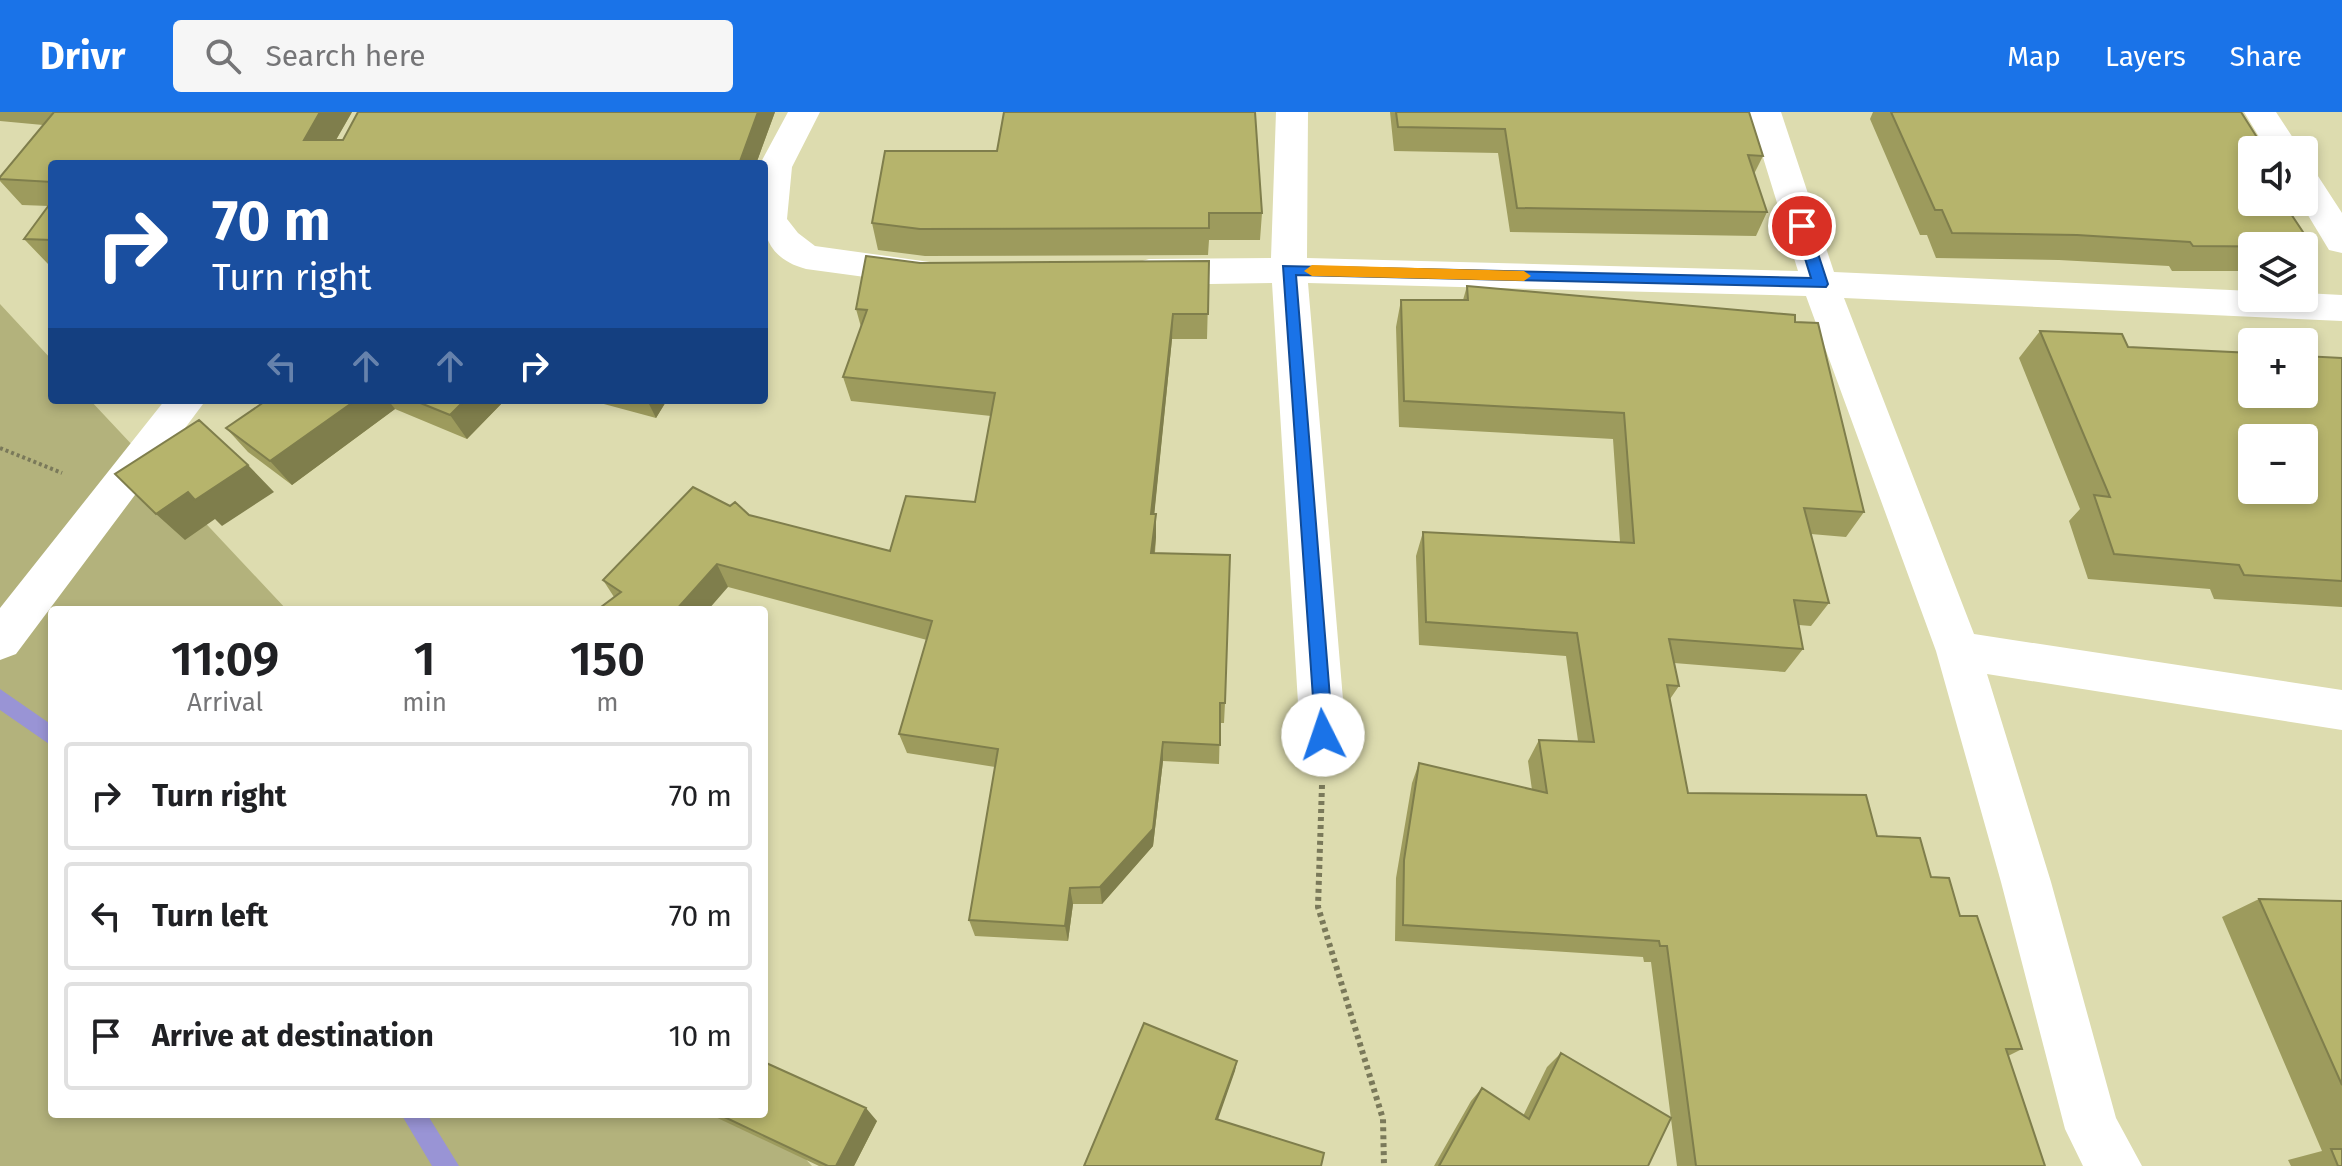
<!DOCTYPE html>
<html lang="en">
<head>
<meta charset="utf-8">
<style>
	body { margin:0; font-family:"Fira Sans",sans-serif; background:#f6f6f6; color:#202124; height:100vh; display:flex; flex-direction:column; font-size:30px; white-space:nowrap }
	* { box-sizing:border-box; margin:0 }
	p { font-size:26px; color:#757577 }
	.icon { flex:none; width:44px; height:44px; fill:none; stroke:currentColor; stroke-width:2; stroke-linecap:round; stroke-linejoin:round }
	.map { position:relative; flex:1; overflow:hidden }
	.details { position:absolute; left:48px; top:494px; width:720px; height:512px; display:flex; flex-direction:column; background:#fff; border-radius:8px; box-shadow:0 4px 12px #0003 }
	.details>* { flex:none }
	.hud { position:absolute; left:48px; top:48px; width:720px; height:244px; border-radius:8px; box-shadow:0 4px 12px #0003; background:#1a4fa0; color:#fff; overflow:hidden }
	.tools { position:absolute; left:2238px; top:24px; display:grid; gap:16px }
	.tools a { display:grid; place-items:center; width:80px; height:80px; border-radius:8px; background:#fff; box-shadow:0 4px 12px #0003; font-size:40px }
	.pin { position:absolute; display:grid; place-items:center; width:68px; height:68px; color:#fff; margin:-34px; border:4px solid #fff; border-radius:50%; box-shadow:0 2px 8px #0007 }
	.me { position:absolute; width:88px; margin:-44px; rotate:356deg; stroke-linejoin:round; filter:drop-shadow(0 0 6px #0008) }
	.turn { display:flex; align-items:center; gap:28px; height:168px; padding:0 32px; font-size:36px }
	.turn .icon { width:104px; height:104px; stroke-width:2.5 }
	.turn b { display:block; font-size:56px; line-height:68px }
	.lanes { display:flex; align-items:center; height:76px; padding:0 32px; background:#0003; justify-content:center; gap:40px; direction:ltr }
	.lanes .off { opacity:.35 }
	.eta { display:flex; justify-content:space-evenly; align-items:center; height:136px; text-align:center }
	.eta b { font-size:48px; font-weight:600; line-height:56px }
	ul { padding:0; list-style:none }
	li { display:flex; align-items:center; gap:24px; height:108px; margin:0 16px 12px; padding:0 16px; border:4px solid #e0e0e0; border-radius:8px }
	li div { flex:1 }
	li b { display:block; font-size:30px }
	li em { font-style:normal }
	header { display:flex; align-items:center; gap:48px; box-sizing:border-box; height:112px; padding:0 40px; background:#1a73e8; color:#fff }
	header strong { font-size:38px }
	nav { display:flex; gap:44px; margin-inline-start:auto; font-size:28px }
	.search { width:560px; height:72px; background:#f6f6f6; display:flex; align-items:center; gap:20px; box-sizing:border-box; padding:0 28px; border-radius:8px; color:#757577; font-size:30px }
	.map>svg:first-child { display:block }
	.green { fill:#b3b27c }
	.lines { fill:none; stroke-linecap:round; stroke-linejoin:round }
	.stream { fill:#9994d5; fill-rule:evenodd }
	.path-far1 { stroke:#7a795a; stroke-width:4; stroke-dasharray:3 3; stroke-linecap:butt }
	.path { stroke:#7a795a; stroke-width:6; stroke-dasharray:4 4; stroke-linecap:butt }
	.minor { fill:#fff; fill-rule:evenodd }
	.wall { fill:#9d9b5d }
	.shaded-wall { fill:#7f7e4c }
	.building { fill:#b6b46c; stroke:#7f7e4c; stroke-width:2; fill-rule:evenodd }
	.route { fill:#1a73e8; stroke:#114b97; stroke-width:2 }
	.slow { fill:#f59e0b }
</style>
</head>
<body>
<header>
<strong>Drivr</strong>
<div class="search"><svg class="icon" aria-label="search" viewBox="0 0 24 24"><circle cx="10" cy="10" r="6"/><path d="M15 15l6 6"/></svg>Search here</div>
<nav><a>Map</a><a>Layers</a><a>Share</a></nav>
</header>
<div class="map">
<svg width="2342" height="1054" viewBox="0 0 2342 1054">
	<rect width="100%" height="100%" fill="#dddcaf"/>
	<path class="green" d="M0,192l52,56v40h38l197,210h-235v504h712l48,52h-812z"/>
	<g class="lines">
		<path class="stream" d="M0,577l52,36v21l-52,-36z
			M401,1002h26l32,52h-27z"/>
		<path class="path-far1" d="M0,336l62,25"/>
		<path class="path" d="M1322,673l-4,122 65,212 1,47"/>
		<path class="minor" d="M788,0h32l-28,55 -5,52 11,14 17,13 122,17 5,9 -5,9 -13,4 -118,-16c-55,-15 -42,-59 -42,-105h-4z
			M1276,0h32l-1,146 491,13 -49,-159h32l53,160 418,19v7h52v-5l38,2v26l-498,-23 130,336 368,56v40l-355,-56 64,208 65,236 26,48h-59l-18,-37 -64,-247 -65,-231 -130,-355 -498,-13 38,452 -7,14 -16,6 -16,-6 -7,-14 -28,-452 -123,2 -13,-4 -5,-9 5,-9 13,-4 122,-1z
			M2244,0h32l25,38h-34z
			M2304,58l12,3 26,40v40l-13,-3 -29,-48h4z
			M165,288h41l-190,254 -16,6v-52z"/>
	</g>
	<path class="wall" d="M0,0h352l-16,28h7l15,-28h417l-19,52h-704v101h-3l-25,-26 25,-33 -27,-1 -22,-24v-4l43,-52 -43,-4z
		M1390,0h359l14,44 -9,18 13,38 -11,24 -246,-4 -12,-79 -104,-2z
		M1873,0h18l361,38v52l61,45 -9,9v-10h-52v25h-80l-3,-5 -110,-6 -123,-2 -9,-23h-7l-50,-116z
		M885,39l377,62 -2,27h-51l-1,15 -283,1 -47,-6 -6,-27z
		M1209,149l-2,78h-35l-18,175h2v23l-1,16 70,150 -1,20h-4l-1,41 -56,-3 -10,85 -51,58h-29l-5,37 -93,-5 -6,-16 26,-153 -88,-14 -8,-19 28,-94 -199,-53 -114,10 -11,-17 146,-65 141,36 85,-49 16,-86 -140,-15 -8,-24 18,-50 -5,-18 64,-46z
		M1467,174l328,36 69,190 -18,25 -35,-3 18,69 -18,23 -12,-1 4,24 -18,23 -111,-9 5,23 -9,13 18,94 189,43 54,41 29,39 62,133 -14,7 37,110h-368l-26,-204h-7l-1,-5 -248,-16 1,-63 16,-95 7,-20 113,27 -4,-29 11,-21 39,1 -12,-85 -147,-11 -3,-89 7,-24 197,10 -7,-103 -214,-12 -3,-100 5,-27h62z
		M2040,219l88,16 214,11v249l-128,-8 -4,-10 -122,-10 -19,-58 11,-12 -61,-151z
		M267,288h238l-38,39 -72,-30 -103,76 -44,-33 -22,-24z
		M589,288h78l-11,18z
		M2259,787l83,2v265h-51l-3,-6 34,-9 -100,-234z
		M1561,941l87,113h-214l37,-65 11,-13 41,28 24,-49z
		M709,1002h55l113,7 -23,45h-35z"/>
	<path class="shaded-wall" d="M320,0h32l-30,52 -18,-24z
		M758,0h17l-19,52h-17z
		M1173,202l-1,25 -20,198 -1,-23z
		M356,288h32l7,9 -103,76 -22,-24z
		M465,288h40l-38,39 -17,-24z
		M647,288h20l-11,18z
		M248,353l26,27 -52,34 -7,-7 -30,21 -29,-26 32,-22z
		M1156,402v23l-4,38 -1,-22z
		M717,452l11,23 -20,23h-32z
		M1163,630v19l-10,85 -51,58 -2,-17z
		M1070,776l3,16 -5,37 -3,-15z
		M1237,949l-2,10 -20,57 1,-9z
		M866,996l11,13 -23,45h-18z"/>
	<path class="building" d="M54,0h266l-16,28h39l15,-28h400l-19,52h-687v18l-52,-3v-2z
		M1004,0h251l7,101h-53v15l-289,1 -48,-6 13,-72h112z
		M1396,0h353l14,44 -15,-1 19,57 -250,-4 -12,-79 -107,-2z
		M1891,0h350l24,38h-13v52h31l30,45 -120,-1 -3,-4 -113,-7 -125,-2 -10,-23h-7z
		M52,89v39l-28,-1z
		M866,144l54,7 289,-2 -1,53h-35l-22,200h5l-5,39 79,2 -5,148h-5v42l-57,-3 -10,87 -53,58 -30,1 -5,38 -96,-6 29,-171 -99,-15 33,-113 -215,-57 -41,46h-79l24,-18 -18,-12 90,-93 37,19 5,-4 14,13 141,36 16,-55 69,6 20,-109 -152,-16 24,-67 -11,-1z
		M1467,174l328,29v7l23,1 46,189 -60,-4 25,95 -35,-3 9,49 -134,-10 10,47 -12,-1 21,108 178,2 11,41 43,2 11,39 18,1 11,38h17l45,133h-16l39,117h-349l-29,-220h-7l-1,-5 -256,-16 1,-65 15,-97 128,30 -8,-53 55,2 -17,-109 -151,-11 -3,-90 211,11 -10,-130 -220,-12 -3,-101h67z
		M2040,219l82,3 6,13 124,6v41h52v-38l38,2v223l-98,-6 -5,-10 -125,-11 -20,-59 16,2zM2252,326h52v52h-52z
		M267,288h89l-86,61 -44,-33z
		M413,288h52l-15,15z
		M199,308l49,45 -53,35 -7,-8 -32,22 -41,-40z
		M2259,787l83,2v184z
		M1144,911l93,38 -21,58 108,34 -3,13h-237z
		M1561,941l110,65 -23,48h-209l43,-78 47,31z
		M764,950l102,46 -30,58h-8l-110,-52h46z
		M2331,1037h11v17h-4z"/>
	<path class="route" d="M1802,109l7,5 19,58 -2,3 -530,-12 37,460 -3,6h-14l-33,-475 528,12 -16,-52z"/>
	<path class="slow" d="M1312,153l212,6 7,5 -7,5 -212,-5 -8,-5z"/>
</svg>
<div class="tools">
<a><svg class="icon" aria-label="sound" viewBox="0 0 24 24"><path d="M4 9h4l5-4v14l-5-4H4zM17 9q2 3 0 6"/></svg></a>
<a><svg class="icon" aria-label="layers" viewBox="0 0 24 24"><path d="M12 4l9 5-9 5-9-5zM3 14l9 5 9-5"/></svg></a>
<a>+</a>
<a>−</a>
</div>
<div class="pin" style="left:1802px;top:114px;background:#d93025"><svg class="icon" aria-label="arrive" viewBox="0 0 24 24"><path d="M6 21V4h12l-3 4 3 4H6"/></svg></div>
<svg class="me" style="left:1323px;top:623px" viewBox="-20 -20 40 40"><circle r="19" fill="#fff"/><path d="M0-13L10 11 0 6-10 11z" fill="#1a73e8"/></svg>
<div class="hud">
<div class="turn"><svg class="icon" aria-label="right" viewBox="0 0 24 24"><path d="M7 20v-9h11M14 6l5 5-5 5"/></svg><div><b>70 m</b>Turn right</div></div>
<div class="lanes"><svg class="icon off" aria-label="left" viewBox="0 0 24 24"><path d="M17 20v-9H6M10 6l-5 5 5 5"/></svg><svg class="icon off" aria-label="ahead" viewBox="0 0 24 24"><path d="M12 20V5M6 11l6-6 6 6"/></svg><svg class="icon off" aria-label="ahead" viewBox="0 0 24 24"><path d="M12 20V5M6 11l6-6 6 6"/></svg><svg class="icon" aria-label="right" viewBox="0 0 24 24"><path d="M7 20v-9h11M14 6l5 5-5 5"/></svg></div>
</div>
<section class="details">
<div class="eta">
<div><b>11:09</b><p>Arrival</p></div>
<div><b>1</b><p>min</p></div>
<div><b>150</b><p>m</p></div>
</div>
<ul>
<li><svg class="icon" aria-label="right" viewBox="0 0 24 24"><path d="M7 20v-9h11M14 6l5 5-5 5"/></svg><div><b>Turn right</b></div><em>70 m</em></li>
<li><svg class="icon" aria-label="left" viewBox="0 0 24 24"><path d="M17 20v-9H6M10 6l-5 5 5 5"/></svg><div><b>Turn left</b></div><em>70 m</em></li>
<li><svg class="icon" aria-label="arrive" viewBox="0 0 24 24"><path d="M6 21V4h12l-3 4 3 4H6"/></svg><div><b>Arrive at destination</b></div><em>10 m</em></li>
</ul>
</section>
</div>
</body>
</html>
